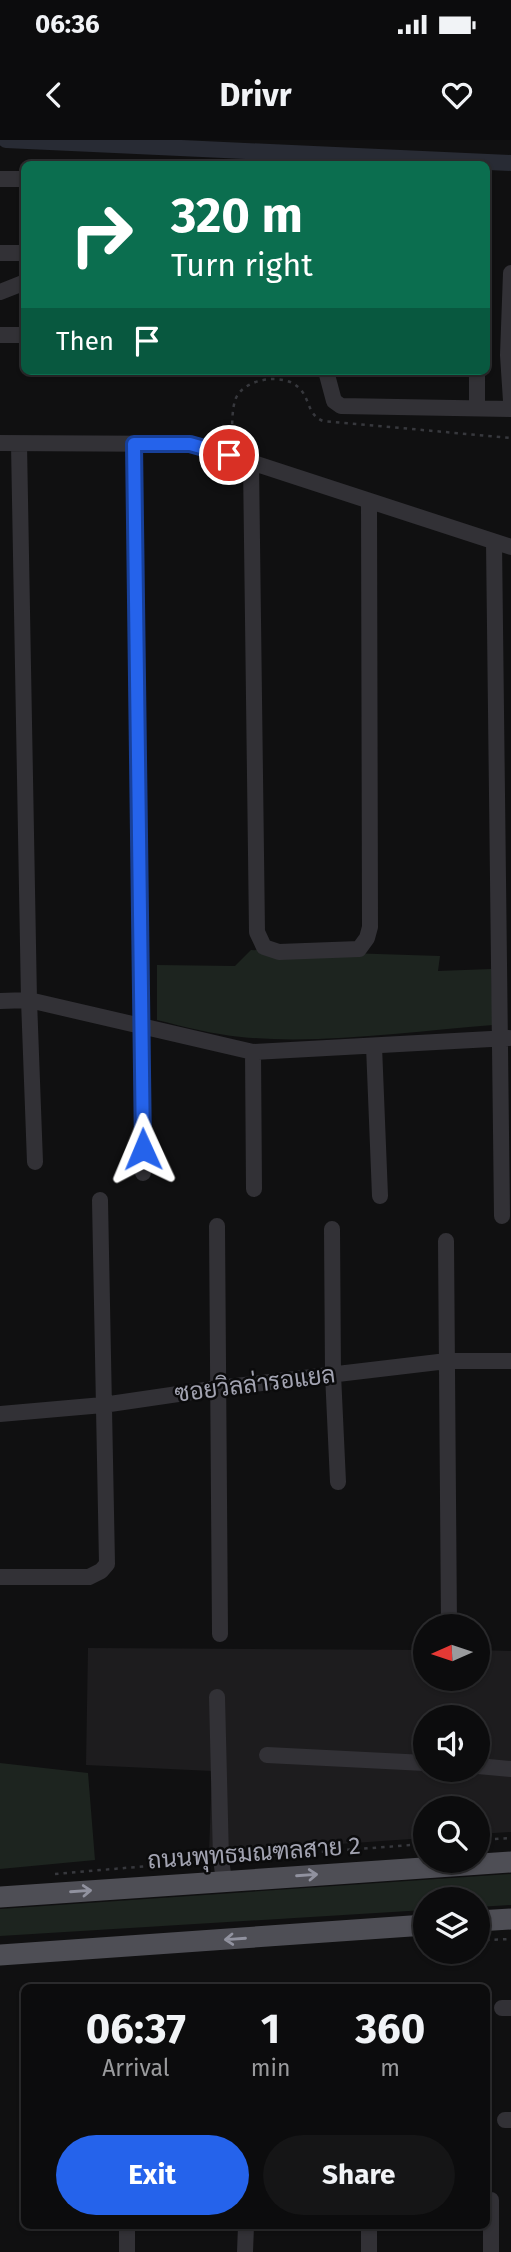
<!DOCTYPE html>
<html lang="en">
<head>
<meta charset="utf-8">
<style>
	body { margin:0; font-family:"Fira Sans",Sarabun,sans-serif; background:#151516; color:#f1f3f6; height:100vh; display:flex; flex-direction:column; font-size:26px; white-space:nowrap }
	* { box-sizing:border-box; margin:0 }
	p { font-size:23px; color:#9a9b9d }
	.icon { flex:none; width:38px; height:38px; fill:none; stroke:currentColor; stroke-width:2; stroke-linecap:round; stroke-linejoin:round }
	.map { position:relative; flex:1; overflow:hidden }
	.sheet { position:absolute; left:21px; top:1844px; width:469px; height:245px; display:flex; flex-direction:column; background:#0c0c0d; border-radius:10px; box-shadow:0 2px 5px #0004,0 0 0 2px #2c2c2e }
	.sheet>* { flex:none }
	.hud { position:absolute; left:21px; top:21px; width:469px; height:214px; border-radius:10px; box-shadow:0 2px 5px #0004,0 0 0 2px #2c2c2e; background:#0b6e4f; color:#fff; overflow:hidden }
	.needle { width:46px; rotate:267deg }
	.fabs { position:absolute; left:413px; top:1474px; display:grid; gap:14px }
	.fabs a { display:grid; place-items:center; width:77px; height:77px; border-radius:50%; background:#0c0c0d; box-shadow:0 2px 5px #0004,0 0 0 2px #2c2c2e; font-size:35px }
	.pin { position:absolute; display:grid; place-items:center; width:60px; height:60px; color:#fff; margin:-30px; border:4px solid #fff; border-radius:50%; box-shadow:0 2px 7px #0007 }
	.me { position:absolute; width:77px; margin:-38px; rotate:359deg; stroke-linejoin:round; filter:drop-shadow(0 0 5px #0008) }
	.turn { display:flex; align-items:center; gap:24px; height:147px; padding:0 35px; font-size:32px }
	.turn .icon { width:91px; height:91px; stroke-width:2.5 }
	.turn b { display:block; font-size:49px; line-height:60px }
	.then { display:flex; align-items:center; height:66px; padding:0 35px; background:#0003; gap:14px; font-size:26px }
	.eta { display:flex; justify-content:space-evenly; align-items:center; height:119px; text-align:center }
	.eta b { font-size:42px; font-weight:700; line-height:49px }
	.button { display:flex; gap:14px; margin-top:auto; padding:14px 35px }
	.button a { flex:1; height:80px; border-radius:42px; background:#2563eb; color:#fff; font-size:28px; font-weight:700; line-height:80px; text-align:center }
	.button a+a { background:#151516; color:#f1f3f6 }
	.status { display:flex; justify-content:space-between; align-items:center; height:49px; padding:0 35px; background:#0c0c0d; direction:ltr }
	.status svg { height:19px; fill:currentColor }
	header { display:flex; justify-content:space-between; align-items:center; height:91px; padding:0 35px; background:#0c0c0d; font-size:32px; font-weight:700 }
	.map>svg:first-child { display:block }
	.built { fill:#1d1c1e; fill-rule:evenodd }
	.green { fill:#1d241f }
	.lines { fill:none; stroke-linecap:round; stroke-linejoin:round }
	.canal { stroke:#282b34; stroke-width:16 }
	.path { stroke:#37383d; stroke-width:2.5; stroke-dasharray:3.5 5; stroke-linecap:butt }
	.minor { stroke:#323136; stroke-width:16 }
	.major { stroke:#4e4e55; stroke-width:21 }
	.oneway { stroke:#91929f }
	.route-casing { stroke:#184099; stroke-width:18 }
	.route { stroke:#2563eb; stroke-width:12 }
	.labels { text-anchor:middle; stroke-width:5; stroke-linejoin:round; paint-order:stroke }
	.street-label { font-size:24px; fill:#a2a3b1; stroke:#0b0b0c }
</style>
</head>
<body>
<div class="status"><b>06:36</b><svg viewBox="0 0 49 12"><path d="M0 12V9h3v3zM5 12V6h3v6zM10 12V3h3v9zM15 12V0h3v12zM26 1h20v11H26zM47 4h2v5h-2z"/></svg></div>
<header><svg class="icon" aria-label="back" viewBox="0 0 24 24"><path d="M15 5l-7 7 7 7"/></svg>Drivr<svg class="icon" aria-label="heart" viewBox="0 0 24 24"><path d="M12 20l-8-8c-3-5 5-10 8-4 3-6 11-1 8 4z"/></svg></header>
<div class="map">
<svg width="511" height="2112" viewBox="0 0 511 2112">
	<rect width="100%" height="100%" fill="#101011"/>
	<path class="built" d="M88,1508l337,2v28h53v-28l33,1v181l-33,2v-26h-53v30l-216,15 3,-82 -126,-6zM425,1577h53v52h-53z"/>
	<path class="green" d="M251,810l189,6 -2,15 53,-2 2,56c-80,6 -173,20 -252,12 -29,-3 -56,-10 -84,-17v-55l78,1z
		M0,1623l88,10 7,87 -95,9z
		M511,1734v31l-33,2v-8h-53v11l-425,26v-27z"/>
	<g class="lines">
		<path class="canal" d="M6,0l505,23"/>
		<path class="path" d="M231,301c2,-13 0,-31 5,-43 9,-20 47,-25 62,-11 12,10 9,28 25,34l188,17
			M478,1700l33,-2
			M237,1718l188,-14
			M55,1734l151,-13
			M486,1800l25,-1"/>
		<path class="minor" d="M0,39h24
			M0,113h24
			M511,133l-3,82 3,46
			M0,152l23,-9
			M0,195h24
			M326,231l8,30 7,5 170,3
			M477,231v37
			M0,303l190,1 39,11 282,92
			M19,304l10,556 6,162
			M134,304l9,729
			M251,323l6,469 7,15 15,5 80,-3 8,-11 3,-11 -1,-425
			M494,402l8,674
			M0,861l29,-1 224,52 256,-14
			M374,906l6,150
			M253,912l1,137
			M217,1086l3,408
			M332,1089l1,145 5,108
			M446,1101l3,385
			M0,1274l103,-9 116,-17 228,-27h64
			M0,1437h89l12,-6 6,-7 -7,-364
			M217,1557l4,162 3,22
			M267,1615l158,8
			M478,1626l33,3
			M502,1868h9
			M505,1980h6
			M127,2086v26
			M245,2112l1,-26
			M369,2112v-26
			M491,2112v-52"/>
		<path class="major" d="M0,1757l511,-35
			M478,1781l33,-2
			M0,1815l425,-30"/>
	</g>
	<defs><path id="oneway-shaft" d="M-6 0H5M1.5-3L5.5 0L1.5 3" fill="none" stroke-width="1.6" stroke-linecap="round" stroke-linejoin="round" transform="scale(1.75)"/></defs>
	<g class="oneway">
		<use href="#oneway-shaft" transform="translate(307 1735) rotate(-4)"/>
		<use href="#oneway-shaft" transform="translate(81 1751) rotate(-4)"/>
		<use href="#oneway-shaft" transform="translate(235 1799) rotate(176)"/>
	</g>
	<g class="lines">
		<g class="route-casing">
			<path id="route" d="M143,1009l-9,-705h56l39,11"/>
		</g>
		<use href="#route" class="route"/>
	</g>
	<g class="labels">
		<g class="street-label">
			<text transform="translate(255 1244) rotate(-7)" y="8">ซอยวิลล่ารอแยล</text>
			<text transform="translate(254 1713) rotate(-4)" y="8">ถนนพุทธมณฑลสาย 2</text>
		</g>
	</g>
</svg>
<div class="fabs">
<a><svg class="needle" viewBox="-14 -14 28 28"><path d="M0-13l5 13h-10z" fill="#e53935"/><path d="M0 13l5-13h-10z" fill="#9a9b9d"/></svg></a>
<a><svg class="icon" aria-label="sound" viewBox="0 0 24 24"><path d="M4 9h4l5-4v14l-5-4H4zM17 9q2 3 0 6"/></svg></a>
<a><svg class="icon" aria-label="search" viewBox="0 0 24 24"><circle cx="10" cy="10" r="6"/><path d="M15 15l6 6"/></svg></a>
<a><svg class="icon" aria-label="layers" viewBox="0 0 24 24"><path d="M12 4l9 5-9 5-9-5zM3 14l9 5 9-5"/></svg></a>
</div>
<div class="pin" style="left:229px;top:315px;background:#d93025"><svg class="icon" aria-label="arrive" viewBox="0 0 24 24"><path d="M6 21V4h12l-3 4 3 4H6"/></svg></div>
<svg class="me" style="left:143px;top:1009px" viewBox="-20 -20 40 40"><path d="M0-17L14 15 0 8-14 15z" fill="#2563eb" stroke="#fff" stroke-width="4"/></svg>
<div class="hud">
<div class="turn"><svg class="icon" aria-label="right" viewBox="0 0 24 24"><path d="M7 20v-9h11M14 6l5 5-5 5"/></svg><div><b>320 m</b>Turn right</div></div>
<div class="then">Then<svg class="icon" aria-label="arrive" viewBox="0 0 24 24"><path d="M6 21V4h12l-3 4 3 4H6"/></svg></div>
</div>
<section class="sheet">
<div class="eta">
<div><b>06:37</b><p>Arrival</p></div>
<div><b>1</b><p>min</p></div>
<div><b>360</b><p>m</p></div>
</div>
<div class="button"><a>Exit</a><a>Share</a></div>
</section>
</div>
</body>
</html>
